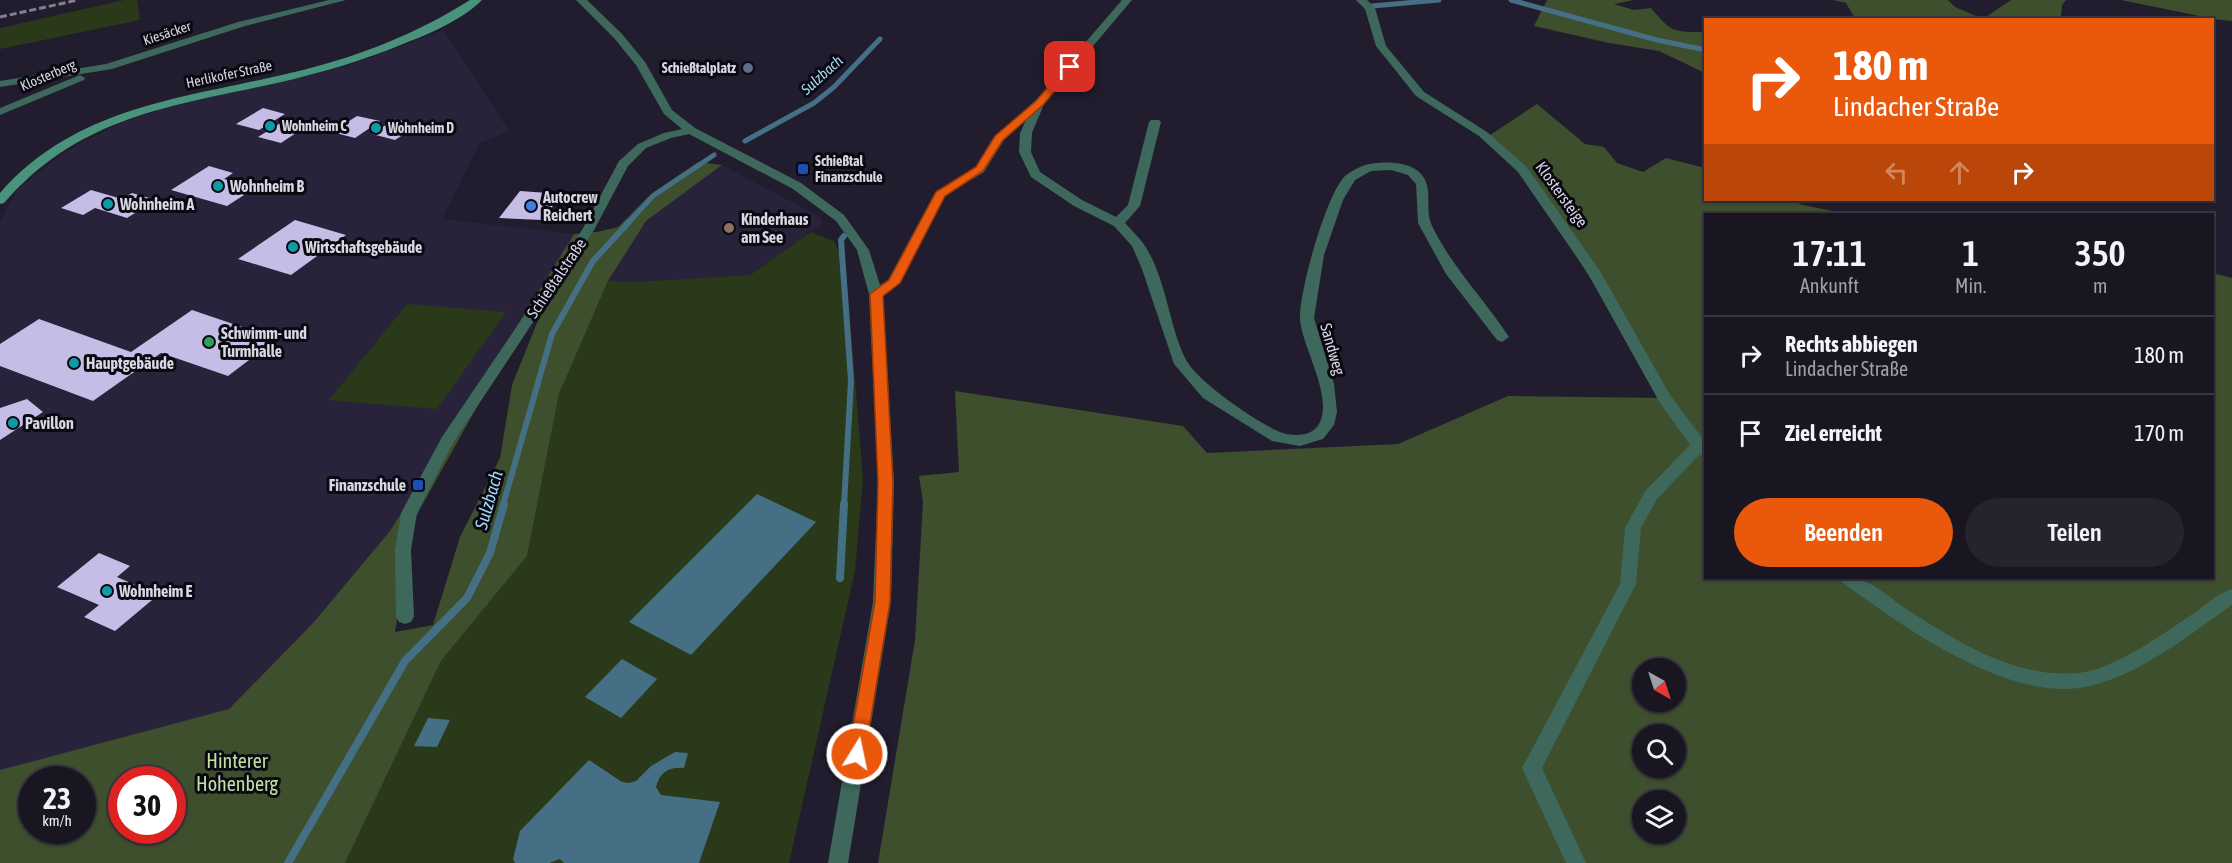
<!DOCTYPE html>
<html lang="de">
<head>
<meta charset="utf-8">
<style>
	body { margin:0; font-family:"Asap Condensed",sans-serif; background:#26232f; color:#f1f3f6; height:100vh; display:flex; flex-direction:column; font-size:22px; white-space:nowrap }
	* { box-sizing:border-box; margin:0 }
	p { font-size:20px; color:#9f9fa5 }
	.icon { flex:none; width:33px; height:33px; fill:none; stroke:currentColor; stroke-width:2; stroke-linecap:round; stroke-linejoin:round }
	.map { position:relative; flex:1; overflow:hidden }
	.details { position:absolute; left:1704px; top:213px; width:510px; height:366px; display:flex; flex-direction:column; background:#191622; border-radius:0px; box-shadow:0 2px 4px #0004,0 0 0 2px #373540 }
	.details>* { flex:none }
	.guide { position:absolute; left:1704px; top:18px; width:510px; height:183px; border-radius:0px; box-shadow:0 2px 4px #0004,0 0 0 2px #373540; background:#ea580c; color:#fff; overflow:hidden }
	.needle { width:39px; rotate:141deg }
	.fabs { position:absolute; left:1632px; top:658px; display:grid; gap:12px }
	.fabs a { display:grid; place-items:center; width:54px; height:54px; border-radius:50%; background:#191622; box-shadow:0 2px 4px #0004,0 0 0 2px #373540; font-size:30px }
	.speed { position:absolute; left:18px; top:766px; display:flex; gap:12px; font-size:30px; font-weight:700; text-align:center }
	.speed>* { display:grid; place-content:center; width:78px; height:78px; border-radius:50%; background:#191622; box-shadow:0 2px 4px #0004,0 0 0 2px #373540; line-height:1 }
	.speed small { font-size:15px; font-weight:400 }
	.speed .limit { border:9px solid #d22; background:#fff; color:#111 }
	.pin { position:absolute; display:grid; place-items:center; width:51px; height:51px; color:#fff; margin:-26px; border-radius:12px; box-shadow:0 3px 9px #0006 }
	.me { position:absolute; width:66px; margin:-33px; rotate:10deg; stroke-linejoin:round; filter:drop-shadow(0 0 4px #0008) }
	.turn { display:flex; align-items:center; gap:21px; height:126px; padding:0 30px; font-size:27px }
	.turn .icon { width:78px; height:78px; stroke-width:2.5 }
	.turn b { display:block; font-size:42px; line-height:51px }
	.lanes { display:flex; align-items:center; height:57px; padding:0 30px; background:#0003; justify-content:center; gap:30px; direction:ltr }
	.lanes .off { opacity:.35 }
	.eta { display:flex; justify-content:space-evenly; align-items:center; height:102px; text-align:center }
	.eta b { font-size:36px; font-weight:600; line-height:42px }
	.cta { display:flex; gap:12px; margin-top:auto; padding:12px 30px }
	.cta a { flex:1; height:69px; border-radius:36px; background:#ea580c; color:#fff; font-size:24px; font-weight:600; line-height:69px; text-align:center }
	.cta a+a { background:#26232f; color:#f1f3f6 }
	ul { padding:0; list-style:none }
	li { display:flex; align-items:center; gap:18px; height:78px; padding:0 30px; border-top:2px solid #373540 }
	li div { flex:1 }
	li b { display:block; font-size:22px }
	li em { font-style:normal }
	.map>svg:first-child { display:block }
	.built { fill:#28233a }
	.green { fill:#29391a }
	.forest { fill:#3d4f2d; fill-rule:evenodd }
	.water { fill:#446f85 }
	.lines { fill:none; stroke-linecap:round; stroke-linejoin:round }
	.stream-far2 { stroke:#446f85; stroke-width:5 }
	.stream-far1 { stroke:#446f85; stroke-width:6 }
	.stream { stroke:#446f85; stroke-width:8 }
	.building { fill:#c6bde7 }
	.street { fill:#3d685b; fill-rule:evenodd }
	.secondary { fill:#49927c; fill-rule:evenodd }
	.rail { stroke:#827f8e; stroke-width:3; stroke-dasharray:7 3; stroke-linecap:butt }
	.route { fill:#ea580c; stroke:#983908; stroke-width:1.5 }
	.service-dot { fill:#5c6f8a; stroke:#0a0810; stroke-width:2 }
	.culture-dot { fill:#0f9aa8; stroke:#0a0810; stroke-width:2 }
	.transit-dot { fill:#1a4fb4; stroke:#0a0810; stroke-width:2 }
	.shop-dot { fill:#3f7fe0; stroke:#0a0810; stroke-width:2 }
	.education-dot { fill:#8d6e63; stroke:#0a0810; stroke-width:2 }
	.leisure-dot { fill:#2e9e5b; stroke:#0a0810; stroke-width:2 }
	.labels { text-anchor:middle; stroke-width:6; stroke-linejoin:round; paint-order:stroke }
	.far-street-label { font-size:14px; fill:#d8d6e3; stroke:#0a0810 }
	.far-poi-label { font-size:14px; font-weight:bold; fill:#d8d6e3; stroke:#0a0810; text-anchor:start }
	.far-water-label { font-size:15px; font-style:italic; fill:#a1daf7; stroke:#0a0810 }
	.poi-label { font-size:16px; font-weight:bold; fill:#d8d6e3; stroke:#0a0810; text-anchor:start }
	.street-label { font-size:16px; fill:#d8d6e3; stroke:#0a0810 }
	.water-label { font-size:18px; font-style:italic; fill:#a1daf7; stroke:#0a0810 }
	.near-park-label { font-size:20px; fill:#bfe1a4; stroke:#0a0810 }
</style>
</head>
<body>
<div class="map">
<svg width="2232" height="863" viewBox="0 0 2232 863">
	<rect width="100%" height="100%" fill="#211d2e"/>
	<path class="built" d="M443,30l66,101 -30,13 -37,75 132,15 -184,297 -77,92 -84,86 -229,61v-549l18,-32 39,-31 25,-16 41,-20 50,-17 178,-40z
		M722,165l98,52 3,6 -73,52 -115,7 -27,-1 38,-60z"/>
	<path class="green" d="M124,0h13l3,20 -140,29v-21z
		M811,232l23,9 12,28 17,210 -8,92 -66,292h-444l96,-202 86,-105 32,-162 49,-113 27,1 115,-7z
		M407,304l99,8 -69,97 -108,-9z"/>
	<path class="forest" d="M1547,0h87l-20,4 20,6 17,-2c21,25 22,24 54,24v41l-46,-22 -50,-8 -75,-17z
		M1833,0h115l7,7 28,12 28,-19h55l-4,5 -1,11 -10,3 -195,1 -10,-17z
		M2121,0h111v21l-18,-2z
		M1537,104l48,40 19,3 13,16 26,9 23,-14 39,10 1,32h84l13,5 44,9h-141v364h506l1,-305 19,5v585h-1354l37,-223 8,-138 -4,-26 40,-4 -4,-81 228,35 24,27 191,-9 110,-48 157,2 -143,-229 -35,-32zM1642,669h34v33h-34zM1642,735h34v33h-34zM1642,801h34v33h-34z
		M698,162l24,3 -76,56 -38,60 -49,113 -32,162 -86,105 -96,202h-345v-93l229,-61 84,-86 77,-92 184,-297 23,-2 21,-5 34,-34zM545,303l-33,82 -12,73 -40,79 -27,88 -38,7 19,-112 85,-153zM32,780h50v51h-50zM122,780h50v51h-50z"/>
	<path class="water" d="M757,494l59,28 -125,133 -62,-33z
		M622,659l35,20 -36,39 -36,-21z
		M428,718l22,2 -13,27 -23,-1z
		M675,752l13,1 -4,15c-14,-1 -24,3 -28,19l5,8 59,7 -21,61h-135l-4,-4 -11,4h-34l-2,-4 7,-28 69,-71 33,22 7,1 7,-2 15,-15z"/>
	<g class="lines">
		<path class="stream-far2" d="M1511,0l146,40 49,10
			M1372,6l67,-6
			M745,141l69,-38 20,-16 46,-48
			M628,223l25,-27 61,-41"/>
		<path class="stream-far1" d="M844,236l-3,4 10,141 -7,124
			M503,505l49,-171 41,-73 36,-39"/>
		<path class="stream" d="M840,578l4,-74
			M288,863l117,-202 62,-63 23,-45 14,-49"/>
	</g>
	<path class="building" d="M263,108l22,6 -26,16 -23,-6z
		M357,116l23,5 -25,17 -23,-6z
		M395,119l23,6 -23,15 -23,-6z
		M282,122l23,5 -24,16 -23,-6z
		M209,166l24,7 -9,6 31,9 -28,18 -56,-16z
		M91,190l31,9 10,-6 24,7 -29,18 -32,-10 -12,7 -22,-7z
		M520,191l42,3 -20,26 -43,-2z
		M295,220l51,15 -55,40 -53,-16z
		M192,310l85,29 -49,37 -67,-23 -68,48 -93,-35v-22l39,-25 92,33z
		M27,399l16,13 -43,28v-32z
		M99,553l31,13 -13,11 41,18 -43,36 -31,-14 15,-12 -42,-18z"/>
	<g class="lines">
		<path class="street" d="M329,0h17l-101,26 -133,43 -112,18v-6l106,-17 132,-42z
			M576,0h11l35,34 23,28 27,48 23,18 106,55 43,32 25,35 11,35 8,-5 48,-89 40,-24 19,-31 40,-35 87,-101h10l-88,104 -12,29 -1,19 9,20 42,28 34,17 12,-12 21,-83 2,-2h8l2,2 -21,84 -15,17c6,7 13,13 18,20 23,33 25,79 42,115 11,23 71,64 95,74 13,5 34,5 40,-10 13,-28 -20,-78 -20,-105 0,-28 26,-122 45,-141 5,-4 14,-9 20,-11 14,-4 41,-4 53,6 18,16 5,36 14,55 20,41 52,73 77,111l-7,5 -5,-2 -51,-66 -28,-51 -2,-39 -8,-9 -17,-5 -20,1 -16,9 -12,20 -19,55 -10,63 20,66 3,28 -3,13 -11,14 -23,7 -28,-5 -69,-43 -29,-34 -32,-95 -10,-23 -18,-20 -40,-20 -43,-29 -12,-25 1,-19 6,-13 -22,20 -20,32 -39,24 -45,87 -17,13 11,187 -3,119 -43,261h-20l45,-261 5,-119 -9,-189 -12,-44 -21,-29 -43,-32 -104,-55 -18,4 -25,10 -18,18 -34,64 -141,213 -36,70 -6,37 3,67 -3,5 -6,2 -6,-2 -3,-5 -1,-67 6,-37 41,-76 140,-207 37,-69 19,-17 26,-11 18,-4 -18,-15 -28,-49 -22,-27z
			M1356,0h11l8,8 11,38 38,46 63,40 39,34 74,105 70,124 36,48v14l-7,-2 -42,44 -16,29 -5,56 -94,184 44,95h-20l-44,-95 98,-184 5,-56 20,-37 45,-46 -30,-42 -73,-131 -69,-100 -39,-36 -63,-40 -40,-50 -11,-37z
			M80,75l5,3 -1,2 -84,35v-7z
			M1841,578c27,-3 44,17 67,32 51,33 114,72 177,62 34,-6 84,-42 112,-61 11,-8 22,-18 35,-22v16c-41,29 -93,70 -142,81 -80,19 -186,-59 -247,-103z"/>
		<path class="secondary" d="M470,0h12c-20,20 -53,34 -79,44 -41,17 -83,29 -126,39 -106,23 -197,33 -273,120l-4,1v-11c80,-91 193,-95 303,-123 59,-15 115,-37 167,-70z"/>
		<path class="rail" d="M0,17l78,-17"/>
	</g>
	<path class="route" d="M1067,65l8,2 -32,38 -40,35 -20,31 -38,25 -45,87 -17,13 10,187 -3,119 -25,152 -2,6 -6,2 -6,-2 -3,-6 27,-152 3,-119 -8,-189 19,-14 47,-88 40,-25 19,-31 41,-35z"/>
	<circle class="service-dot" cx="748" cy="68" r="6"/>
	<g class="culture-dot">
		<circle cx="270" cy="126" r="6"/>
		<circle cx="376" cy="128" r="6"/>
		<circle cx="218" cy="186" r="6"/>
		<circle cx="108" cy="204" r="6"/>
		<circle cx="293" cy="247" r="6"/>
		<circle cx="74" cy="363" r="6"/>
		<circle cx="13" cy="423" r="6"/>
		<circle cx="107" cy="591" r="6"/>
	</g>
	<g class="transit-dot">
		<rect x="797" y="163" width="12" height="12" rx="3"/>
		<rect x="412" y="479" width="12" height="12" rx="3"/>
	</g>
	<circle class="shop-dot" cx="531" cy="206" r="6"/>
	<circle class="education-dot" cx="729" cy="228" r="6"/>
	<circle class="leisure-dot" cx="209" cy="342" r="6"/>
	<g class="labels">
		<g class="far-street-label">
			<text transform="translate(167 33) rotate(-18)" y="5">Kiesäcker</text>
			<text transform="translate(229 74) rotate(-12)" y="5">Herlikofer Straße</text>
			<text transform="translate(48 75) rotate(-23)" y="5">Klosterberg</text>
		</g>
		<g class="far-poi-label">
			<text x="736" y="73" text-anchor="end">Schießtalplatz</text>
			<text x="282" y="131">Wohnheim C</text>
			<text x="388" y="133">Wohnheim D</text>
			<text x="815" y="166">Schießtal<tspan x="815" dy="16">Finanzschule</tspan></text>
		</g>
		<g class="far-water-label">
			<text transform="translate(822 75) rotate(-42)" y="5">Sulzbach</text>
		</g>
		<g class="poi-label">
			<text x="230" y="192">Wohnheim B</text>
			<text x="543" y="203">Autocrew<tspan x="543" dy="18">Reichert</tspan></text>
			<text x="120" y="210">Wohnheim A</text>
			<text x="741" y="225">Kinderhaus<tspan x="741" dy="18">am See</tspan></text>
			<text x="305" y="253">Wirtschaftsgebäude</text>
			<text x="221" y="339">Schwimm- und<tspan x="221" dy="18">Turmhalle</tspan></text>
			<text x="86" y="369">Hauptgebäude</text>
			<text x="25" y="429">Pavillon</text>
			<text x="406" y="491" text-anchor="end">Finanzschule</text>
			<text x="119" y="597">Wohnheim E</text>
		</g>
		<g class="street-label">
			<text transform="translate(1562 194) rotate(54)" y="6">Klostersteige</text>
			<text transform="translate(556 278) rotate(-56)" y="6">Schießtalstraße</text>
			<text transform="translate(1333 349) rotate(74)" y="6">Sandweg</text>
		</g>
		<g class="water-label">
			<text transform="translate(489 500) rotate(-74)" y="6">Sulzbach</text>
		</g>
		<g class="near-park-label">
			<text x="237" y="768">Hinterer<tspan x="237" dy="23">Hohenberg</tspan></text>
		</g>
	</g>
</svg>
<div class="fabs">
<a><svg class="needle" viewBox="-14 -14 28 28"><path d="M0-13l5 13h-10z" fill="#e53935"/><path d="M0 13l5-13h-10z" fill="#9f9fa5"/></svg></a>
<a><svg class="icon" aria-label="search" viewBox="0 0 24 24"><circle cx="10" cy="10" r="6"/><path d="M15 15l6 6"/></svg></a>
<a><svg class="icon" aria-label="layers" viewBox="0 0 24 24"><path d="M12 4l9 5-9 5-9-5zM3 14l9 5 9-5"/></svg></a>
</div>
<div class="speed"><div>23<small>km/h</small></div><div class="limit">30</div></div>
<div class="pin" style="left:1070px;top:67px;background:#d93025"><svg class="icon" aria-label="arrive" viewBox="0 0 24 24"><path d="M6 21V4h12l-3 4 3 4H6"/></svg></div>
<svg class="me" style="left:857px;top:754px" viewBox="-20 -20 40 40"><circle r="17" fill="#ea580c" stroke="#fff" stroke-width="3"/><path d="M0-11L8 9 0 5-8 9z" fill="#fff"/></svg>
<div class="guide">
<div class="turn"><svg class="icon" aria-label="right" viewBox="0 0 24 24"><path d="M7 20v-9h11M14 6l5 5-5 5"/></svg><div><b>180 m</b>Lindacher Straße</div></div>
<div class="lanes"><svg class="icon off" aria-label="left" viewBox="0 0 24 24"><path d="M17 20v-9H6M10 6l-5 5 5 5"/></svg><svg class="icon off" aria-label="ahead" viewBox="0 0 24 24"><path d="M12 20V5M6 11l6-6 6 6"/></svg><svg class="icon" aria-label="right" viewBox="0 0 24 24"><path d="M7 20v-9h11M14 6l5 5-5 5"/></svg></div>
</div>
<section class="details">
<div class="eta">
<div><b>17:11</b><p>Ankunft</p></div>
<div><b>1</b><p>Min.</p></div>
<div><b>350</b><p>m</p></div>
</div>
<ul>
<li><svg class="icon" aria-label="right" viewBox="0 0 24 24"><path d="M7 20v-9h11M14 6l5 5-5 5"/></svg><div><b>Rechts abbiegen</b><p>Lindacher Straße</p></div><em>180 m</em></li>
<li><svg class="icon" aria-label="arrive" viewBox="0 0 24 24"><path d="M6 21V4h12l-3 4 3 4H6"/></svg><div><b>Ziel erreicht</b></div><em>170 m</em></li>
</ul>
<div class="cta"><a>Beenden</a><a>Teilen</a></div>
</section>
</div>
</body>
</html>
